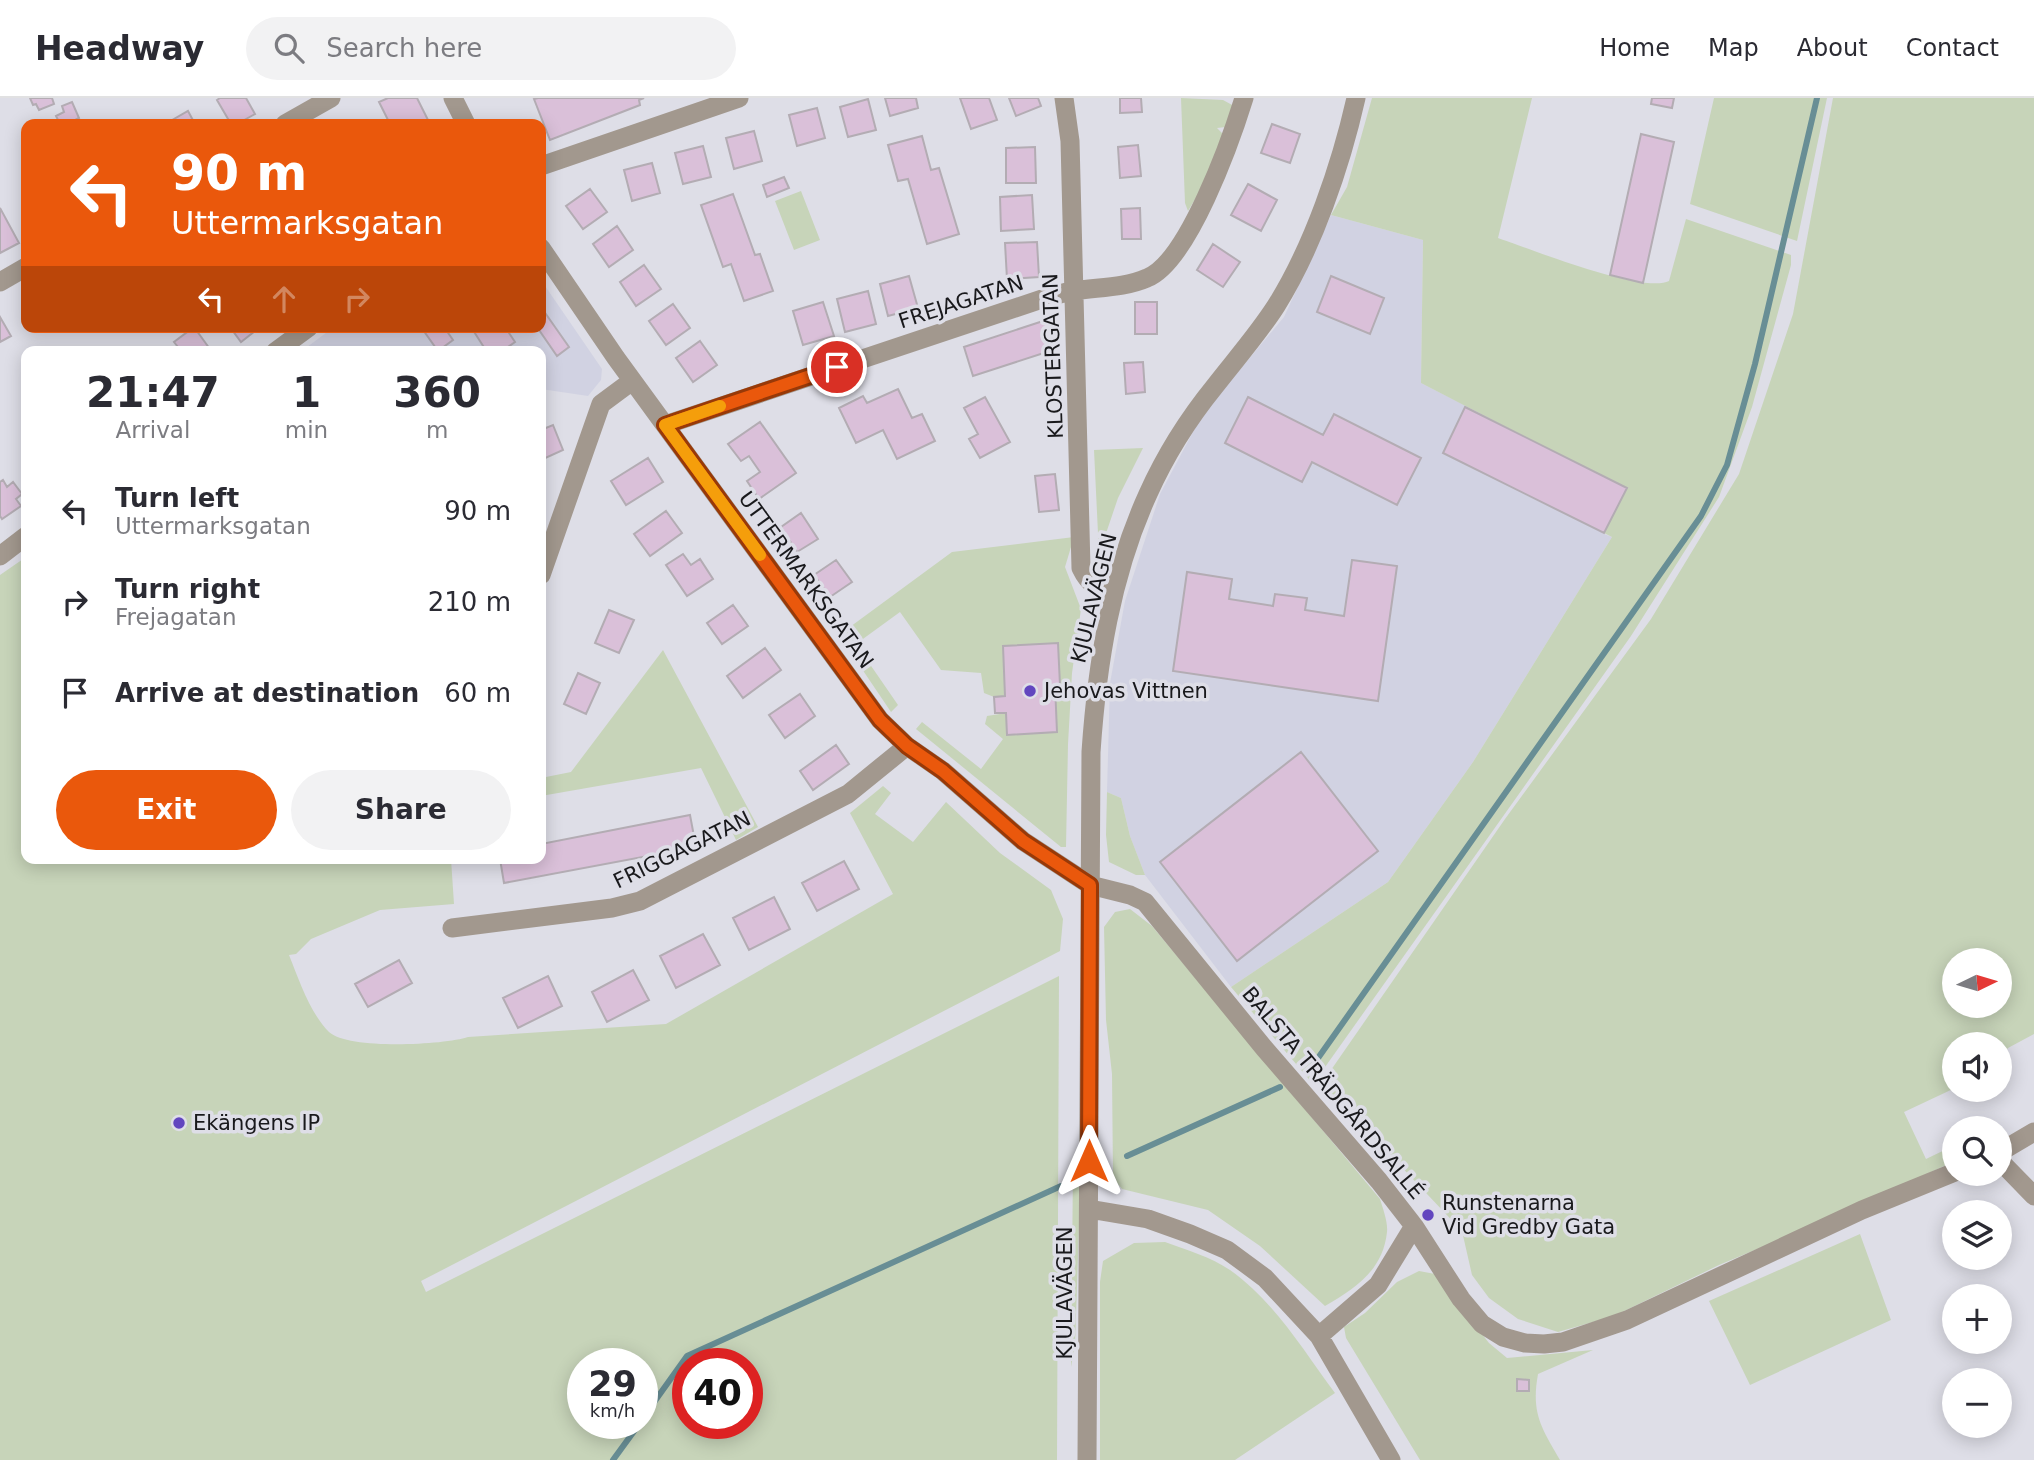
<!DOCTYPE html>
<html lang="en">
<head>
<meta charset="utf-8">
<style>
	body { margin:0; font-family:"DejaVu Sans",sans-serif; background:#f2f2f3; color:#2b2b33; height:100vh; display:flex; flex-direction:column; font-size:26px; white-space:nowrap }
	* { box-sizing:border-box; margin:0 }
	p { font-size:23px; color:#7c7c81 }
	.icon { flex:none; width:38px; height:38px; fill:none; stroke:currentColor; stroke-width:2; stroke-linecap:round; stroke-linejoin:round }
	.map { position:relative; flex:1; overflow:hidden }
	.sheet { position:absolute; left:21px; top:248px; width:525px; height:518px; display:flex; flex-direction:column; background:#fff; border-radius:14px; box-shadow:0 4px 18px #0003 }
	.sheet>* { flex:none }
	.banner { position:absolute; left:21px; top:21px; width:525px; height:214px; border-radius:14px; box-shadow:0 4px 18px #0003; background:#ea580c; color:#fff; overflow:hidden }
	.needle { width:46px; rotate:85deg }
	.fabs { position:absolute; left:1942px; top:850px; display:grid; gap:14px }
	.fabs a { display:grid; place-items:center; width:70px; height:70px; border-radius:50%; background:#fff; box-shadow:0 4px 18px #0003; font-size:35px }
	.speed { position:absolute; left:567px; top:1250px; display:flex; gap:14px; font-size:35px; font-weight:700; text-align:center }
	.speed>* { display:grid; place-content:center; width:91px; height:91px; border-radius:50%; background:#fff; box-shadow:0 4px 18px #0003; line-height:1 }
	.speed small { font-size:18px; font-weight:400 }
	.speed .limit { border:10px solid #d22; background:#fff; color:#111 }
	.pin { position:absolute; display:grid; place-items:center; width:60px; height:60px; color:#fff; margin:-30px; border:4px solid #fff; border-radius:50%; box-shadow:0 2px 7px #0007 }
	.me { position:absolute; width:77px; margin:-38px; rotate:0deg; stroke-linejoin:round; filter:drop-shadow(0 0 5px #0008) }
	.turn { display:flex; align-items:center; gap:24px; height:147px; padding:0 35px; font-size:32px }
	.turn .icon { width:91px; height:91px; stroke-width:2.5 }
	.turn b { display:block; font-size:49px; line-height:60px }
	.lanes { display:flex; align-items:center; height:66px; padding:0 35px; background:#0003; justify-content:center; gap:35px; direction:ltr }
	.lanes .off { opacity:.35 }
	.eta { display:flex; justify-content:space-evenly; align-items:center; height:119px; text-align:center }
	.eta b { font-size:42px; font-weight:700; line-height:49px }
	.action { display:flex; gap:14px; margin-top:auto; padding:14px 35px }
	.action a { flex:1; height:80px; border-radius:42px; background:#ea580c; color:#fff; font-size:28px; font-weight:700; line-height:80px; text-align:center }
	.action a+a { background:#f2f2f3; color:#2b2b33 }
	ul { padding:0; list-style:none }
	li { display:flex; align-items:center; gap:21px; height:91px; padding:0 35px }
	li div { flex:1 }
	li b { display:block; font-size:26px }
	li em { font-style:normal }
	header { display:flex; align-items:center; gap:42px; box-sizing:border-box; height:98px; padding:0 35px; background:#fff; border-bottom:2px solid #e1e1e2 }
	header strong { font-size:33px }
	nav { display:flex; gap:38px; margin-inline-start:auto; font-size:24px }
	.search { width:490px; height:63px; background:#f2f2f3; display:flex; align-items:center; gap:18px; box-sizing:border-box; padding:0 24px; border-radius:38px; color:#7c7c81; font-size:26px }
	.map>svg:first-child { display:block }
	.built { fill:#d1d2e2 }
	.green { fill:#c7d4b9; fill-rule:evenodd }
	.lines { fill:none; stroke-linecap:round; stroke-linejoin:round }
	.stream { stroke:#688e95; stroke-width:6 }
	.building { fill:#dac0d9; stroke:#b3acb3; stroke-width:2 }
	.minor { stroke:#a2988e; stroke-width:19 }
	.route-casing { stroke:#983908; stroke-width:18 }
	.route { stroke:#ea580c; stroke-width:12 }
	.slow { stroke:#f59e0b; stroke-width:12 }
	.poi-dot { fill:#6246bf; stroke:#dedee7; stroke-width:2.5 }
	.labels { text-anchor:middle; stroke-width:7; stroke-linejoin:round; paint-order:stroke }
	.street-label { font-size:21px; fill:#19191c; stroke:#dedee7 }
	.poi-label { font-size:21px; fill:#19191c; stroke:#dedee7; text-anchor:start }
</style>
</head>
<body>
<header>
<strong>Headway</strong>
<div class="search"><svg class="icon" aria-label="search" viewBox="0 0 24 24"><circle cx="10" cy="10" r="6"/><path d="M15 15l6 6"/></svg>Search here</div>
<nav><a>Home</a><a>Map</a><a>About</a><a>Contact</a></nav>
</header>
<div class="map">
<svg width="2034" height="1362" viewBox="0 0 2034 1362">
	<rect width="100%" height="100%" fill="#dedee7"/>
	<path class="built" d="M1331,117l92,25 -2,143 206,105 -23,46 8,3 -139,225 -85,120 -157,105 -86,-112 -15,-39 -9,-38 -14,-6 3,-109 15,-82 35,-107 42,-79 82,-98z
		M541,182l61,89 -1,11 -13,16 -47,-7v-37l-238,-2 31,-23h207z"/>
	<path class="green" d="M1181,0l42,2 11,6 -8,21 -9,1 7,7 -24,56 -12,20 -3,-8z
		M1372,0h160l-34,140c32,11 145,56 171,43l17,-62 105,36v10l-39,142 -33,90 -88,139 -318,448 -82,-97 157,-105 85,-120 139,-225 -8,-4 22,-44 -205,-106 2,-143 -92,-25 16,-28z
		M1714,0h113l-30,143 -107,-37z
		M1833,0h201v936l-26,14 -8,10v-13h-45v43l-51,24 22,47 29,-14v16l-140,64 -96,40 -105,51 -56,16 -40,-13 -29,-21 -17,-23 -10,-44 -140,-148 183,-264 146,-200 88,-145 54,-160zM1955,863h45v45h-45z
		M801,93l19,49 -26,10 -19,-49z
		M1143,350l-25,50 -19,56 -5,-104z
		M1074,439l-9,30 16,42 -9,64 -4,71 -2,103h-5l-145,-118 6,-7 59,47 22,-30 -18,-15 2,-8 19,-3 2,22 49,-3 -2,-47h5l-2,-42 -55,3 2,50 -11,1 -10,-4 -3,-20 -40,-3 -41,-58 -44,32 42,61 -7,7 -52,-77 113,-83z
		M26,459v302h425l3,45 -74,6 -69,29 -15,15 -7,1c10,25 21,58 40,77 19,18 115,13 139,5l198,-13 227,-130 -43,-81 33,-27 8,7 -16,21 38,28 33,-40 54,51 51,37 12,29 -3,32 -639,330 5,11 633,-316 -2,484h-1057v-885zM583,1265h59v60h-59zM688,1265h59v60h-59z
		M663,552l95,177 -22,13 -35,-72 -160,28v-18l30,-6z
		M1107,694l14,6 9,38 15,39h-9l-27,-13 -3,-27z
		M1130,811l22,17 228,273c3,10 8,23 7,33 -4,38 -31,56 -62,74l-65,-60 -52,-36 -86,-21 -9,-11 -1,-104 -6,-54 -2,-93 11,-15z
		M1073,1068l8,1 -6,178 -4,22z
		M1860,1136l31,86 -141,65 -41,-84z
		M1165,1144c22,8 46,15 65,28 45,32 73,80 105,123l-100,67h-135v-178l3,-21 31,-18z
		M1419,1173l16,3 54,69 18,15 86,-8 -55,24c-7,39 3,53 22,86h-140l-74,-122 -2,-11 21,-14 32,-31z"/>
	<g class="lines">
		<path class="stream" d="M1311,970l390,-552 26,-51 28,-101 62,-266
			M1127,1058l153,-69
			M642,1321l45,-63 374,-170
			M613,1362l27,-37"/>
	</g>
	<path class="building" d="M30,0h22l2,6 -15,6 -3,-6 -3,1z
		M220,0h26l9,16 -18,10h-6l-14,-24z
		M388,0h29l13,26h-40l-11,-22z
		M538,0h106l-5,2 1,5 -90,35 -16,-41z
		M885,0h31l2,10 -28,8z
		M960,0h29l8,22 -26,9z
		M1009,0h29l3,8 -25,10z
		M1120,0h21l1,14 -22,1z
		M1652,0h22l-2,10 -21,-4z
		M868,1l8,31 -28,7 -8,-30z
		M72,4l7,16 -8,4v2h-11l-4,-8 8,-4 -2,-6z
		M817,10l8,30 -28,8 -8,-31z
		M188,13l7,13h-28v-1z
		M1272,26l28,10 -10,29 -29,-10z
		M754,33l8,30 -28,8 -8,-31z
		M1641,36l33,8 -31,141 -33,-8z
		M922,38l9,34 8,-2 20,66 -32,10 -19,-65 -10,2 -10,-36z
		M1138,47l3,31 -21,2 -2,-31z
		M703,48l8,31 -28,7 -8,-31z
		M1035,49l1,36h-30v-35z
		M652,65l8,30 -28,8 -8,-31z
		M784,79l5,11 -22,9 -4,-12z
		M1248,86l29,16 -16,31 -30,-16z
		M590,91l17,23 -24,17 -17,-23z
		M733,96l22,61 5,-1 13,37 -29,10 -13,-37 -8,3 -22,-62z
		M1032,97l2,34 -33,2 -1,-34z
		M0,110l19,35 -19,10z
		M1140,110l1,31h-19l-1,-30z
		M617,128l16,24 -24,17 -16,-23z
		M1037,144l2,35 -32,2 -2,-36z
		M1213,146l27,18 -17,25 -26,-17z
		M644,167l17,24 -25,17 -16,-24z
		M909,178l9,32 -30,8 -8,-32z
		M1331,178l53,22 -14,36 -53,-22z
		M868,193l8,33 -31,8 -8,-33z
		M823,204l11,34 -31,9 -10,-34z
		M1135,204h22v32h-22z
		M673,206l17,24 -24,17 -17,-24z
		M541,209l28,40 -12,9 -20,-29h4z
		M0,219l11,19 -11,6z
		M1046,222l10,29 -83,27 -9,-29z
		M194,229l18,25h-30l-8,-10z
		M230,229h28l1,1 -18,14z
		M421,229h23l9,13 -15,11z
		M471,229h34l10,15 -14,10h-14z
		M700,243l17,24 -24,17 -17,-24z
		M1143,264l2,30 -19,2 -2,-31z
		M898,291l14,29 10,-4 13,27 -38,18 -14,-29 -27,13 -17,-35 24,-12 4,7z
		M985,299l25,45 -30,16 -11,-19 9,-5 -14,-26z
		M1248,299l75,38 11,-21 87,44 -24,47 -85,-43 -10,20 -77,-39z
		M1465,309l162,81 -23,45 -161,-80z
		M760,324l36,51 -37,26 -12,-18 13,-9 -11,-16 -8,5 -13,-17z
		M553,327l10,25 -22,10v-30z
		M648,360l15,24 -37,23 -15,-24z
		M1055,376l4,36 -20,2 -4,-36z
		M3,382l4,7 6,-5 9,12 -6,5 5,7 -19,13 -2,-3v-34z
		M666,413l16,22 -32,23 -16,-22z
		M801,415l17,26 -21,13 -16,-25z
		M683,456l8,11 9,-6 13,20 -26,17 -21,-31z
		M836,462l16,22 -22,15 -16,-22z
		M1352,462l45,6 -19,135 -205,-30 14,-99 45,7 -3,20 44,7 2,-12 32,4 -2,12 39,6z
		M733,507l15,21 -26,18 -15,-21z
		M609,512l25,10 -15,33 -24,-10z
		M1058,545l2,42h-5l2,47 -50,3 -1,-22h-11l-1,-16 11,-1 -2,-50z
		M765,550l16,22 -38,28 -16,-22z
		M578,575l22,10 -14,31 -22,-10z
		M800,596l15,22 -30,22 -16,-23z
		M836,647l13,19 -36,26 -13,-19z
		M1301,654l77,99 -141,110 -77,-99z
		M690,717l6,32 -192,36 -4,-24h41v-15z
		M844,763l15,28 -42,22 -15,-28z
		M774,799l16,32 -41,21 -16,-32z
		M703,836l17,31 -44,23 -16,-32z
		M399,862l13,23 -44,24 -13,-23z
		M633,872l16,30 -42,22 -15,-30z
		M548,878l14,30 -44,22 -15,-30z
		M1517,1281l12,1v11h-12z"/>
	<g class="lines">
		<path class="minor" d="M453,0l13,26
			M1064,0l6,43 11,427c8,17 16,20 33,25
			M285,26l46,-26
			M541,68l198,-68
			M541,150l75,110 264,362 27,26 36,25 80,70 67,44 40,10 15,7 119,146 115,133 35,45 47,73 21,25 21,13 22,6 19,1 19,-2 64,-22 235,-110 93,-38
			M0,184l26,-15
			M275,254l34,-25
			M665,327l377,-126c10,-2 21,-7 31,-8 25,-4 51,-3 74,-13 41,-16 84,-138 97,-180
			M0,458l26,-20
			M541,477l60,-171 31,-23
			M452,830l160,-20 28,-7 208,-107 59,-48
			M2000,1054l34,-20
			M2000,1063l34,35
			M1089,1111l59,10 42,15 37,16 38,28 54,58 72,124
			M1319,1238l59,-51 36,-59
			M1087,1362l4,-708c6,-88 20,-177 57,-258 17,-38 41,-76 67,-108 21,-27 43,-52 61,-80 37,-59 65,-141 80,-208"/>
	</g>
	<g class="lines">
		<g class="route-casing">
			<path id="route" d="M837,269l-172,58 215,295 27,26 36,25 80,70 67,44 -1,276"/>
		</g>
		<use href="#route" class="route"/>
		<path class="slow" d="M720,308l-55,19 95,130"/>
	</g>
	<g class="poi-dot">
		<circle cx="1030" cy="593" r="7"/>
		<circle cx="179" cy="1025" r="7"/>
		<circle cx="1428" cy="1117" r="7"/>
	</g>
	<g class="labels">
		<g class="street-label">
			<text transform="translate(961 204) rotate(-18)" y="7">FREJAGATAN</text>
			<text transform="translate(1053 258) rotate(-92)" y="7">KLOSTERGATAN</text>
			<text transform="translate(806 482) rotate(54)" y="7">UTTERMARKSGATAN</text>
			<text transform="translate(1094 500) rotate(-76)" y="7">KJULAVÄGEN</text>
			<text transform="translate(682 752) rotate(-26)" y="7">FRIGGAGATAN</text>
			<text transform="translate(1333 995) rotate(50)" y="7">BALSTA TRÄDGÅRDSALLÉ</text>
			<text transform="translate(1065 1195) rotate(-90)" y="7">KJULAVÄGEN</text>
		</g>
		<g class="poi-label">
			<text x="1044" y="600">Jehovas Vittnen</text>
			<text x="193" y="1032">Ekängens IP</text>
			<text x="1442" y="1112">Runstenarna<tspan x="1442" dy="24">Vid Gredby Gata</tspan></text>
		</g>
	</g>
</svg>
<div class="fabs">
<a><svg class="needle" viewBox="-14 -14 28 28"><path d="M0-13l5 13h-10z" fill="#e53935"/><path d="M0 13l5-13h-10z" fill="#7c7c81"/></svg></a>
<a><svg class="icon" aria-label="sound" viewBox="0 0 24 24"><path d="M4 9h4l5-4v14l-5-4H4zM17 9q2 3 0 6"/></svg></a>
<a><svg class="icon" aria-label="search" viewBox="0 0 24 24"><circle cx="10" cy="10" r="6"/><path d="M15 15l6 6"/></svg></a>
<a><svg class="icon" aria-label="layers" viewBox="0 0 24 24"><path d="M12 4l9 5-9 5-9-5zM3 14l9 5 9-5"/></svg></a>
<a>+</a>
<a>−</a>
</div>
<div class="speed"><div>29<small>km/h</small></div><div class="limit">40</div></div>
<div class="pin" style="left:837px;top:269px;background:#d93025"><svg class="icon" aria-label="arrive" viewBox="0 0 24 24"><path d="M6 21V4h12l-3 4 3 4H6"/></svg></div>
<svg class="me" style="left:1089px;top:1063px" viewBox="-20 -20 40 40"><path d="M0-17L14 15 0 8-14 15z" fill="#ea580c" stroke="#fff" stroke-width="4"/></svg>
<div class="banner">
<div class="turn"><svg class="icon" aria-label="left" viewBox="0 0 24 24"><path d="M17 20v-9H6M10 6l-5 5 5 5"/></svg><div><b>90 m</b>Uttermarksgatan</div></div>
<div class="lanes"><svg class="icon" aria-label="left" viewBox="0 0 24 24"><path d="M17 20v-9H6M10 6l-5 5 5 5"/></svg><svg class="icon off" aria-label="ahead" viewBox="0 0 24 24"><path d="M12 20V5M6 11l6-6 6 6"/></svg><svg class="icon off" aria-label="right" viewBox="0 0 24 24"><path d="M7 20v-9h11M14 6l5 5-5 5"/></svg></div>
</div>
<section class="sheet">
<div class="eta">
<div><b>21:47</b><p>Arrival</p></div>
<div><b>1</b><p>min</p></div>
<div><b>360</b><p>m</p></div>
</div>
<ul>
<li><svg class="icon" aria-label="left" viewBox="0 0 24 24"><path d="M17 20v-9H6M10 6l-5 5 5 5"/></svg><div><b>Turn left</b><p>Uttermarksgatan</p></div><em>90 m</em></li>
<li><svg class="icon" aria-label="right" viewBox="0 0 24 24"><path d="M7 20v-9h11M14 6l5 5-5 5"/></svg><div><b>Turn right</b><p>Frejagatan</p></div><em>210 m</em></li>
<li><svg class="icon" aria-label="arrive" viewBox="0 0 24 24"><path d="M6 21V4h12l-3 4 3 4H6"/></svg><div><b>Arrive at destination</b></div><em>60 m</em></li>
</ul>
<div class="action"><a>Exit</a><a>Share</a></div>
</section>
</div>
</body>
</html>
